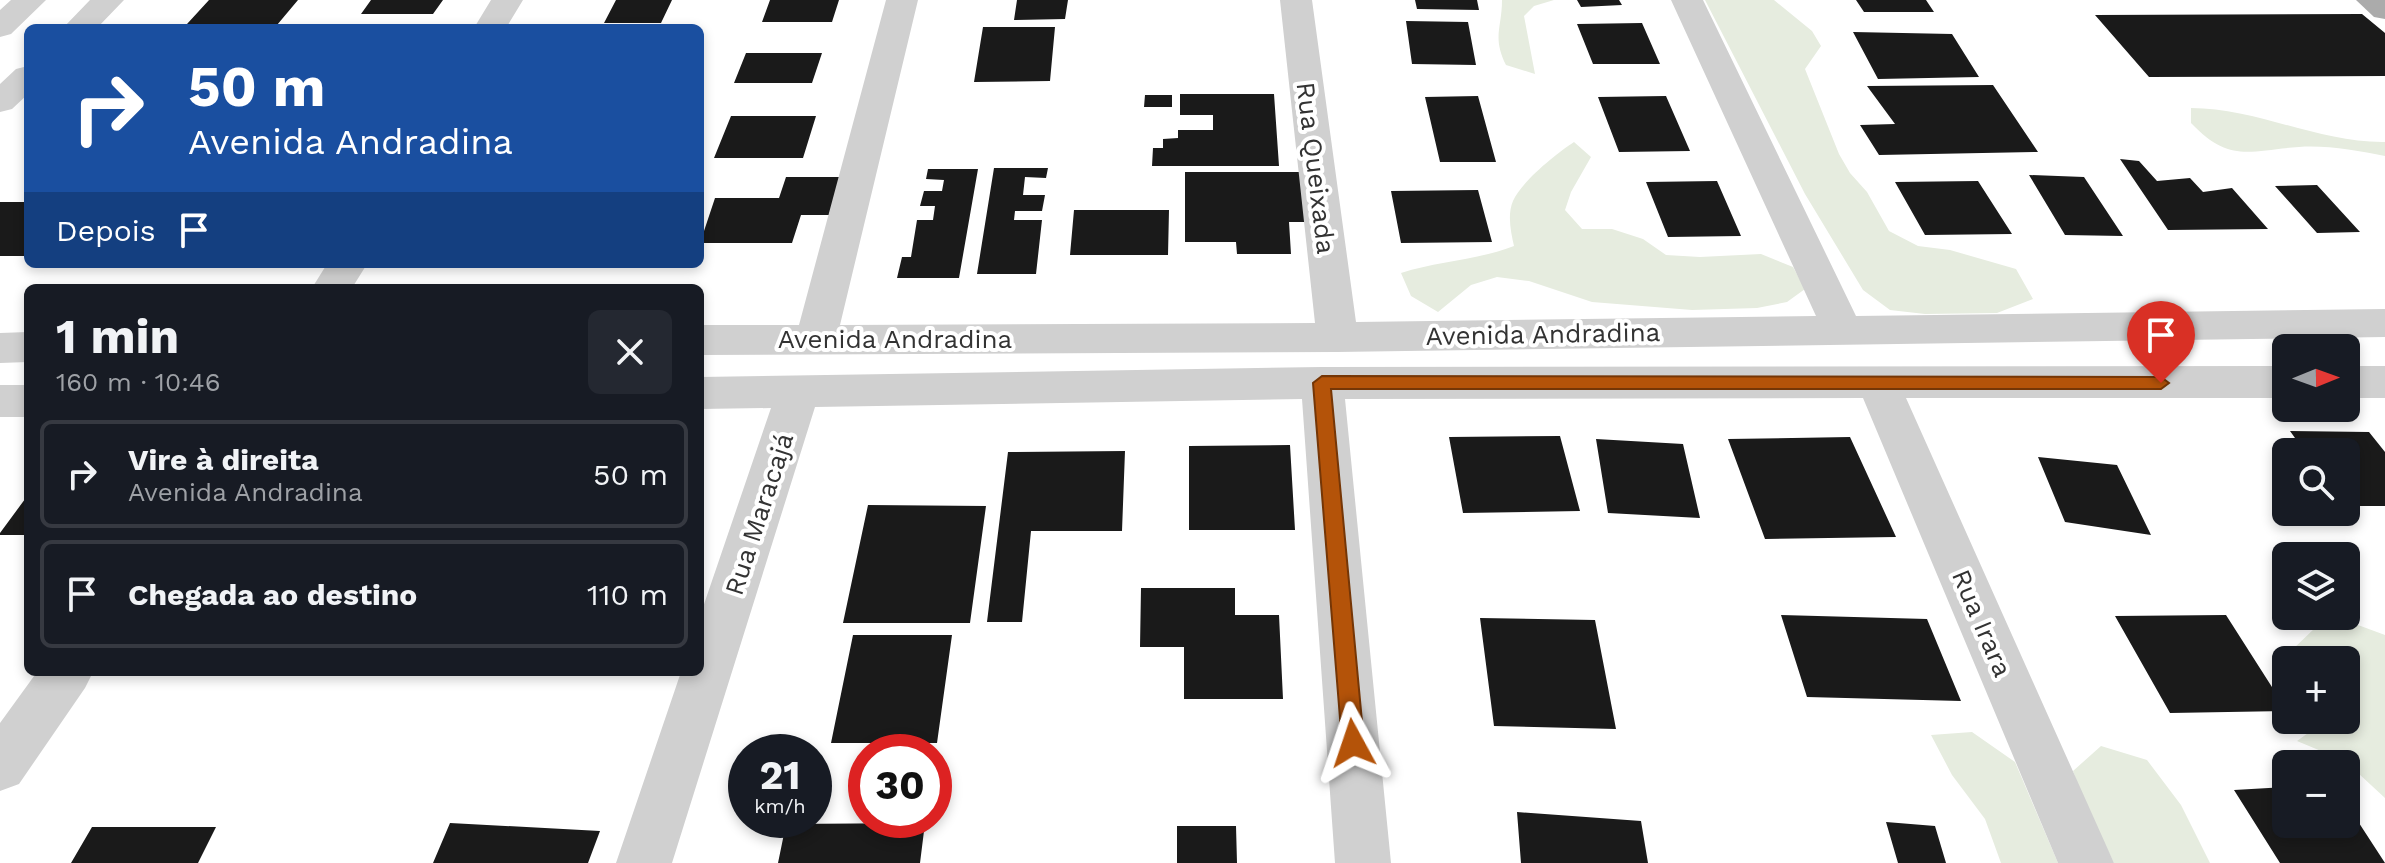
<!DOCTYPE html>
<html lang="pt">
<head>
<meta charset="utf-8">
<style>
	body { margin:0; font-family:"Work Sans",sans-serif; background:#242831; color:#f1f3f6; height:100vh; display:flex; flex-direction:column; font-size:30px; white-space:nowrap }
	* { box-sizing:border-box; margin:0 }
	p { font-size:26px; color:#9ea1a6 }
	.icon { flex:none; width:44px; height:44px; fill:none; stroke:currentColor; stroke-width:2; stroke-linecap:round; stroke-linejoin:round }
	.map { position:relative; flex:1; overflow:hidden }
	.panel { position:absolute; left:24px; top:284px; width:680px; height:392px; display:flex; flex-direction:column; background:#171b24; border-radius:12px; box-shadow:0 4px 12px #0003 }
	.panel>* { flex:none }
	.top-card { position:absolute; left:24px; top:24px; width:680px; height:244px; border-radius:12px; box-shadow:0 4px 12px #0003; background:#1a4fa0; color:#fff; overflow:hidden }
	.needle { width:52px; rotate:89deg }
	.fabs { position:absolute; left:2272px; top:334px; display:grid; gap:16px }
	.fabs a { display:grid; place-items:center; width:88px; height:88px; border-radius:12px; background:#171b24; box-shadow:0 4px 12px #0003; font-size:40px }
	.speed { position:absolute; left:728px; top:734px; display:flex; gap:16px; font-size:40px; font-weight:700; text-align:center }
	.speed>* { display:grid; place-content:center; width:104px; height:104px; border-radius:50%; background:#171b24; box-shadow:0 4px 12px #0003; line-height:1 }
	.speed small { font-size:20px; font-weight:400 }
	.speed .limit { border:12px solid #d22; background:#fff; color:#111 }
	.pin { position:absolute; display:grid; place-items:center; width:68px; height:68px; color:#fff; margin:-82px -34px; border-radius:50% 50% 50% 0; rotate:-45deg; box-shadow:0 0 8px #0007 }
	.pin .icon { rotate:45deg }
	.me { position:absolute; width:88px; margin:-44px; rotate:355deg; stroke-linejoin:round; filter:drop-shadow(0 0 6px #0008) }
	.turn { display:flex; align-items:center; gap:28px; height:168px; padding:0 32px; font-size:36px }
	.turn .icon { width:104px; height:104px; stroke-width:2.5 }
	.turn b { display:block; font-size:56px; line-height:68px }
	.then { display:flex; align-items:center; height:76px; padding:0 32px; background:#0003; gap:16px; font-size:30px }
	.round { display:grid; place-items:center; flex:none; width:84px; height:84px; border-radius:12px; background:#242831 }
	.head { display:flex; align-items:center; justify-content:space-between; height:136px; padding:0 32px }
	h1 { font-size:48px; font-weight:700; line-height:60px }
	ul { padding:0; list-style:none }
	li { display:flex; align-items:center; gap:24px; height:108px; margin:0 16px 12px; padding:0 16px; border:4px solid #363941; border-radius:12px }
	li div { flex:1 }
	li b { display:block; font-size:30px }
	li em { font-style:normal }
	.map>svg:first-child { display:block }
	.green { fill:#e6ecdf }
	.building { fill:#1a1a1a }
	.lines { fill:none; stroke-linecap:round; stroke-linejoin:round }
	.minor { fill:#d0d0d0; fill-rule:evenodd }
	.major { fill:#ababab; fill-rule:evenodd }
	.route { fill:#b45309; stroke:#753606; stroke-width:2 }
	.labels { text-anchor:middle; stroke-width:8; stroke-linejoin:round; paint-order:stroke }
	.street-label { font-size:26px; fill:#333; stroke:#fff }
</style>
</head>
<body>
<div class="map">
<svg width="2385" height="863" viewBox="0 0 2385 863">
	<rect width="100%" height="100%" fill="#fff"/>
	<path class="green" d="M1502,0h52l-20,6 -10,10 11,58 -29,-9c-14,-28 -4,-37 -4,-65z
		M1705,0h69l38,31 9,15 -16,23 34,85 11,19 17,19 22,39 29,15 32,4 66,19 17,30 -36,14 -72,1 -35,-4 -27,-20 -58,-96z
		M2191,108c66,0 128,35 194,34v14c-27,-5 -58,-11 -86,-9 -49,3 -69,17 -108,-24z
		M1574,142l17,15 -20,35 -6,18 17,19h30l31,10 23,16 34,2 61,-3 32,13 12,22 -18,13 -30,6 -65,2 -100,-8 -63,-21 -32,-4 -26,8 -33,27 -27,-16 -10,-23c37,-12 77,-13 113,-27 -3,-14 -7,-31 -1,-45 8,-19 44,-48 61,-59z
		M2358,625l27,10v163l-40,-37 -48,-20 25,-18 -1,-3h25v-60h-50l-3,-11 22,-21z
		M1972,732l43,30 43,101h-57l-16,-44 -33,-44 -21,-40z
		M2101,746l46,14 34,45 29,58h-96l-26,-51 -15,-41z"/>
	<path class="building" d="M209,0h89l-21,25h7l-2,3h-32l4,-4h-67z
		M371,0h72l-10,14h-72z
		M616,0h56l-11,23h-57z
		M770,0h69l-7,22h-70z
		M1017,0h51l-3,19 -51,1z
		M1415,0h62l2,10 -62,-1z
		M1577,0h42l3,5 -41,2z
		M1856,0h70l8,12h-70z
		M2362,14l23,19v43l-236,1 -54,-62z
		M1406,21l62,1 8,43 -64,-1z
		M1642,23l18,41h-67l-16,-40z
		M983,27h72l-5,54 -76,1z
		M1853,32l99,2 27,43 -101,2z
		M746,53h76l-10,30h-78z
		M1993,85l45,67 -159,3 -19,-30 35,-1 -28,-38z
		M1180,94h94l5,72h-127l1,-18h10v-9l15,-1v-8h35v-15h-33z
		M1145,95h27v12h-28z
		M1478,96l18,66h-56l-15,-65z
		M1666,96l24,55 -71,1 -21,-55z
		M731,116h85l-13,42h-89z
		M2120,159l19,2 18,20 33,-3 13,14 29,-4 36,41 -100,1z
		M994,168h54l-2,10 -21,-1 -2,18h22l-3,16h-27l-1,9h28l-6,54h-59z
		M928,169h50l-19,109h-62l5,-21h9l6,-37h16l2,-14h-15l4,-15h18l2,-11 -18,-1z
		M1185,172h116l4,50h-16l2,32h-54l-1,-12h-51z
		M2029,175l55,2 39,59 -58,-1z
		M786,177h57l-11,38h-31l-9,28h-92l15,-45h64z
		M1717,181l24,55 -73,1 -22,-55z
		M1978,181l34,53 -87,1 -30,-53z
		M2317,185l43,47 -43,1 -42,-47z
		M1478,190l14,52 -91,1 -10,-52z
		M0,202h28v54h-28z
		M1074,210h95l-1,45h-98z
		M2290,431l79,1 16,20v54h-39v-54h-41z
		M1560,436l20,75 -117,2 -14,-76z
		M1850,437l46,100 -131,2 -37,-100z
		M1596,439l87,5 17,74 -92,-5z
		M1290,445l5,85h-106v-84z
		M1125,451l-3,80h-91l-9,91h-35l21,-170z
		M2038,457l79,8 34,70 -86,-13z
		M28,495v40h-28v-2z
		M868,505l118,1 -16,117h-127z
		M1141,588h94v27h44l4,84h-99v-52h-44z
		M1781,615l146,4 34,82 -154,-4z
		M2226,615l60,94v2l-116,2 -55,-97z
		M1480,618l115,2 21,109 -122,-3z
		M853,635h99l-15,108h-106z
		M2286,787v37h60v-21l39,60h-105l-46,-73z
		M1517,812l124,9 7,42h-127z
		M1886,822l49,4 11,37h-48z
		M450,823l150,8 -12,32h-155z
		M925,823l-5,40h-142l8,-39z
		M1177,826h59l1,37h-60z
		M92,827h124l-18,36h-127z"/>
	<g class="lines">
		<path class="minor" d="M11,0h35l-35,34 -11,3v-27z
			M90,0h34l-27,28h-34z
			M491,0h32l-17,28h-32z
			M886,0h32l-78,325 475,-2 -35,-323h32l44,322 460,-6 -145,-316h32l153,316 529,-7v28l-1048,15 -637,3v-30h99z
			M28,66v28l-16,15 -12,3v-28l16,-15z
			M327,264h40l-15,24h-40z
			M28,332v30l-28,1v-30z
			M2286,366v32h-380l208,465h-56l-195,-465 -518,1 46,464h-56l-33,-464 -487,8 -143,456h-56l65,-191h19v-56l71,-208 -71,1v-32l622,-10z
			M2346,366h39v32h-39z
			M0,385h28v32h-28z
			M37,672h56l-8,16 -66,96 -19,7v-68z"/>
		<path class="major" d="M2356,0h29v19l-11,-2z"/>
	</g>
	<path class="route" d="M1322,376l839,1 8,6 -8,6h-830l33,354 -3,7 -8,3 -8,-3 -3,-7 -29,-360z"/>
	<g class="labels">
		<g class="street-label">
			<text transform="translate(1316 168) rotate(83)" y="9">Rua Queixada</text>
			<text transform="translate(1543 334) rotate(-1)" y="9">Avenida Andradina</text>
			<text x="895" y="348">Avenida Andradina</text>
			<text transform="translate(759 514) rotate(-72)" y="9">Rua Maracajá</text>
			<text transform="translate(1982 623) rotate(67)" y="9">Rua Irara</text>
		</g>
	</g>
</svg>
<div class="fabs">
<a><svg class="needle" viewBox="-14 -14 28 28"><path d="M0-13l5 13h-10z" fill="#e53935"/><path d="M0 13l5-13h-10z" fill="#9ea1a6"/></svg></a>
<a><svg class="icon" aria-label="search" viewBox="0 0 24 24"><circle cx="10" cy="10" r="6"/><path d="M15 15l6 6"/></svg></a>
<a><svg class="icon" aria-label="layers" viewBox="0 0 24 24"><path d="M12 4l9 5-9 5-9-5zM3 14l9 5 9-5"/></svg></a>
<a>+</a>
<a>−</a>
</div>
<div class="speed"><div>21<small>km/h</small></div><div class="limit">30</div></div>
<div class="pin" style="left:2161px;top:383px;background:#d93025"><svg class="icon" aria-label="arrive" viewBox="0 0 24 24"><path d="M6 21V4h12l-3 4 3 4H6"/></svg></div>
<svg class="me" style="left:1353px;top:743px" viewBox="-20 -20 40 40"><path d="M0-17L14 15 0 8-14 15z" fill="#b45309" stroke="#fff" stroke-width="4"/></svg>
<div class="top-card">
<div class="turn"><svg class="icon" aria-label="right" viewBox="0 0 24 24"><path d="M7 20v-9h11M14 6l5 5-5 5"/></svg><div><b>50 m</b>Avenida Andradina</div></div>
<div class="then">Depois<svg class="icon" aria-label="arrive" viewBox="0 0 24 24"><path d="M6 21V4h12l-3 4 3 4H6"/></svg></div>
</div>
<section class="panel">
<div class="head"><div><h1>1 min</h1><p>160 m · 10:46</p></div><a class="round"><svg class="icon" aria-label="close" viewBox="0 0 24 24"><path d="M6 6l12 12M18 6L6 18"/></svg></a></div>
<ul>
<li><svg class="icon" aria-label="right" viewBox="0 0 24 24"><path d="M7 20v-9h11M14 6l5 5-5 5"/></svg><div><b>Vire à direita</b><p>Avenida Andradina</p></div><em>50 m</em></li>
<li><svg class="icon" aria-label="arrive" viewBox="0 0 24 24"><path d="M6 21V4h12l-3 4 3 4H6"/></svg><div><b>Chegada ao destino</b></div><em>110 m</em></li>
</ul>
</section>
</div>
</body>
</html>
